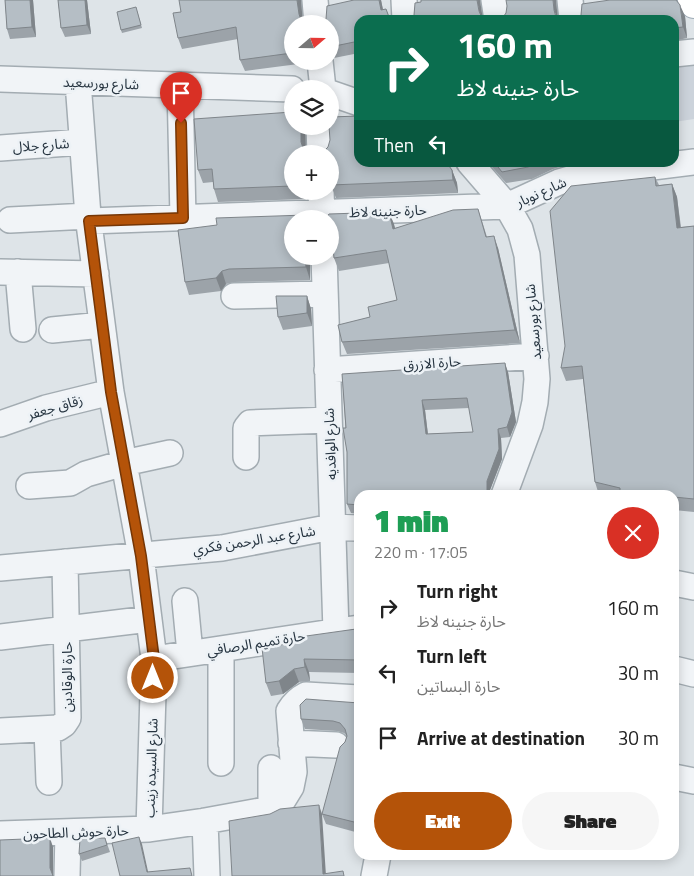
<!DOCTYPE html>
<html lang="en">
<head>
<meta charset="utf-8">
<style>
	body { margin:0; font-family:"Titillium Web","Noto Sans Arabic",sans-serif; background:#f6f6f6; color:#222; height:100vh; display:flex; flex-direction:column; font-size:19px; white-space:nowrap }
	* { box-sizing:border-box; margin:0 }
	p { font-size:16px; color:#767676 }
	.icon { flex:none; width:28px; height:28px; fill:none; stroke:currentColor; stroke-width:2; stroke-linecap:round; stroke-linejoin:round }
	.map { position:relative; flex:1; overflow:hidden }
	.side { position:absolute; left:354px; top:490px; width:325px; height:370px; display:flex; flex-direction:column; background:#fff; border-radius:15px; box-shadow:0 2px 12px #0003 }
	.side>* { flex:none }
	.guide { position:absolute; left:354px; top:15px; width:325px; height:152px; border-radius:15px; box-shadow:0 2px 12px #0003; background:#0b6e4f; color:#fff; overflow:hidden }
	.needle { width:32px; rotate:70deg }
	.fabs { position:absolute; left:284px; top:15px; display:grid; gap:10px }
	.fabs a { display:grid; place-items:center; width:55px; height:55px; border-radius:50%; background:#fff; box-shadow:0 2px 12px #0003; font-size:25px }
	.pin { position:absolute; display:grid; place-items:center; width:42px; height:42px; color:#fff; margin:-51px -21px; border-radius:50% 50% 50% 0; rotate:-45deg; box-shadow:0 0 5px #0007 }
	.pin .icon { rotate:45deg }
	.me { position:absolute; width:55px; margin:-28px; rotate:0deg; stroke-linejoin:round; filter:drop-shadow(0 0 4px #0008) }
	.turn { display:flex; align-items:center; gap:18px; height:105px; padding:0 20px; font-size:22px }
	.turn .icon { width:65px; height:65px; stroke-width:2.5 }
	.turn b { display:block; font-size:35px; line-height:42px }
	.then { display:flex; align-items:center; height:48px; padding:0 20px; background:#0003; gap:10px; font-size:19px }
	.round { display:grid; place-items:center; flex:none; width:52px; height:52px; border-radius:26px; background:#f6f6f6 }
	.headline { display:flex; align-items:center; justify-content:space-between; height:85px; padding:0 20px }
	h1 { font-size:30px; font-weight:800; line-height:38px; color:#1e9e55 }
	.cta { display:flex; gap:10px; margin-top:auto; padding:10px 20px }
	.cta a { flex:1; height:58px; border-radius:30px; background:#b45309; color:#fff; font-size:20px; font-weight:800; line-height:58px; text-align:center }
	.cta a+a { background:#f6f6f6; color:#222 }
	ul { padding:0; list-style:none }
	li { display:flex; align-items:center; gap:15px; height:65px; padding:0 20px }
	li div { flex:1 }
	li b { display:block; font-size:19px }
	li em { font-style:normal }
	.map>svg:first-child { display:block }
	.built { fill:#ccd3db }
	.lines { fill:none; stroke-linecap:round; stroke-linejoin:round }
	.minor-casing { stroke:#a3acb2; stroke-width:28 }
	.major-casing { stroke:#9daab5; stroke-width:30 }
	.minor { stroke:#f1f4f7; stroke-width:25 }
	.major { stroke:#fff; stroke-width:28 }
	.wall { fill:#9ca3a9; fill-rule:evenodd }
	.shaded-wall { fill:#7f858a }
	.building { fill:#b5bec5; stroke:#7f858a; fill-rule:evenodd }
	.route-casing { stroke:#753606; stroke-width:12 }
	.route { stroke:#b45309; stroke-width:9 }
	.labels { text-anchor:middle; stroke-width:5; stroke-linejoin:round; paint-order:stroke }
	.street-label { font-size:14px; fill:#263440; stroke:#edf2f6 }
</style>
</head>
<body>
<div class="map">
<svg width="694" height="876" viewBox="0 0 694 876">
	<rect width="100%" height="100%" fill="#dee4e8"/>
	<path class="built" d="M694,54v65l-20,3v-67z"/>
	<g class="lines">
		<g class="minor-casing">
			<path id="minor" d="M315,0l2,24
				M404,0l1,20
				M494,0l3,20
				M570,0l2,20
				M674,54l20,-2
				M320,61l3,28
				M0,79l292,10
				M78,82l10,134 23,176 30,164 13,103 -5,170
				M180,85l3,133
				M330,93l29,10
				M319,126l1,28
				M0,148l82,-6
				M469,162l38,44 13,23 7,26 10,124 -2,23 -5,23 -26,70
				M321,191l1,28
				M10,220l78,-4
				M89,221l418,-15 52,-24 21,-6 114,-14
				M324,256l12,375
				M0,272l96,2
				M18,272l5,57
				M234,296l91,-2
				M52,330l50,-5
				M327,370l209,-14
				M0,424l46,-16 65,-16
				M246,457v-29l4,-5 79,-3
				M29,486l41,-3 16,-9 38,-11 46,-10
				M0,568l222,-20 110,-21 27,1
				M674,583l20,4
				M185,601l5,52
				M0,637l149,-18
				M154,659l205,-31
				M674,669l20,5
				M47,729l2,53
				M0,731l58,-3 6,-4 4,-6 -3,-156
				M291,743l45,2
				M221,763v-114
				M674,777l20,4
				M271,809v-41
				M205,821l2,55
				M0,834l149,-5 56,-8 66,-12 12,-9 8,-13 3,-15 -5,-61c5,-8 9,-12 17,-16l53,3
				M67,876l1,-44
				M374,876l4,-21"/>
		</g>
		<g class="major-casing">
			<path id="major" d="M692,0l2,4"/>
		</g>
		<use href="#minor" class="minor"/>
		<use href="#major" class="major"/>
	</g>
	<path class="wall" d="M5,0h28l3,37 -26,2 -3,-10z
		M58,0h29l4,34 -26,3 -4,-9z
		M301,0l1,22 -10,2v37h14v2l-61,8 -5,-11 -2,-21 -56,10 -4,-11 3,-26z
		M381,0l2,10 -24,10v33l-25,5 -4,-7v-27z
		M136,7l6,21 -20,5 -1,-3z
		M685,16l2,22 -13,3v-21z
		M292,126h13l1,25 -14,3v37h16l-1,8 -89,3 -4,-13 -1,-7 -10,1 -5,-13z
		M359,162l93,8 5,13 1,10 -122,5 -5,-13z
		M491,162h84l-22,7 -21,10 -26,4 -14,-16z
		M655,177l4,8 13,-1 5,13 4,30 13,-1v286l-20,-2v-15h-75l-4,-13 -12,-103 -17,2 -5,-13z
		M478,209l4,12 5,16 11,11 22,95 -173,11 -5,-12 28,-25 27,-17 -8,-37 -50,8 -5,-13 -1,-12 -3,-3v-24l59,-7 6,16z
		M178,230l114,26h18v24l-76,2 -8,2 -5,7 -32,4 -4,-13z
		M307,296l4,13 1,17 -29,4 -5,-13z
		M508,372l8,50 -6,15 -9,1 1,21 -12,31 -131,5v19l-8,-1 -4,-9v-52l-5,-78zM469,408l4,24 -45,2 -3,-24z
		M359,628v45l-50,-1 1,9 -11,1 -16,12 -12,2 -5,-13 20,-39z
		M359,703v130l-33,-9 -4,-10 25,-78 -3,-3 -7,-2 -32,-2 -4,-10z
		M105,838l5,14 -28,9 -3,-7z"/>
	<path class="shaded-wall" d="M30,0h3l3,37 -4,-10z
		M85,0h2l4,34 -4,-9z
		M297,0h4l2,24 -4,-10z
		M379,0h2l4,20 -4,-10z
		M477,0h3l3,20 -4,-9z
		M553,0h3l2,20 -4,-10z
		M680,5l5,11 2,22 -4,-11z
		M301,126h4l1,28h-1l-4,-12z
		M452,170l5,13 1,10 -5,-13z
		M672,184l5,13 5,44 -5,-13z
		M304,191h4l-1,8z
		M389,212l5,12 4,17 -5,-12z
		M494,236l4,12 22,95 -5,-13z
		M305,256h5v24l-4,-13z
		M222,271l4,13 -5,7 -5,-13z
		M307,296l4,13 1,17 -5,-13z
		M505,363l3,9 8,50 -6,15 -3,-10z
		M422,400l3,10 4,34 -3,-10z
		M498,429l3,9 1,21 -12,31v5h-3v-14z
		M304,659l5,13 1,9 -5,-14z
		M294,669l5,13 -16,12 -4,-13z
		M319,805l3,9 4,62 -3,-2z
		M139,837l3,7 7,32 -2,-4z
		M50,838l3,9v29h-1l-2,-8z"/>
	<path class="building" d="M5,0h25l2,27 -25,2z
		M58,0h27l2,25 -26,3z
		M179,0h118l2,14 2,6 4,4h-13v29l-52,7 -4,-33 -58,11 -5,-25 8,-1z
		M354,0h25l2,10 5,-1 3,8 4,3h-34v21l-29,6v-23h-9l5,-5 1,-13z
		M421,0h56l2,11 3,7 3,2h-76l5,-5 1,-12 6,-1z
		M506,0h47l1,10 2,7 4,3h-59l5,-7 1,-7z
		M610,0h66l4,5 3,22 -9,1v-8h-98l5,-5 1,-11z
		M136,7l5,18 -20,5 -4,-18z
		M292,112v14h9v16l2,6 6,6h-17v32l-78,3 -2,-20 -14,1 -4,-51z
		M359,116v46h87l6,8 1,10 -122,5 -1,-5v-26h-9l7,-7 2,-7 -1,-14h1v-9z
		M494,162h44l-10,5 -26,5z
		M655,177l1,9 16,-2 5,44 17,-2v273l-20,-2v-2h-45l-9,-1v-6l-25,-6 -13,-116 -21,2 4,-22 -15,-135 21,-25z
		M478,209l8,28 8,-1 21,94 -173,12 -4,-17 32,-8 -2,-10 29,-7 -11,-50 -52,8 -2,-22 -2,-1v-16h-5l4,-5 60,-2 4,17 60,-19z
		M306,215l5,4h-19v37h13l1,11 -77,2 -7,2 -6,7 -31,4 -7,-52 39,-5 -1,-7z
		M276,296h31v17l-29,4z
		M505,363l7,49 -5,15 -9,2 1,20 -12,32v14h-128v10l-12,-1v-52l-4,-24h3l-4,-54zM467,398l6,34 -47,2 -4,-34z
		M359,628v32l-55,-1 1,8 -11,2 -15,12 -13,2 -4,-35 24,-4 -1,-5 71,-10z
		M306,699l53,4v116l-1,4 -36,-9 18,-67 5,-5 2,-6 -2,-7 -5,-6 -7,-2 -32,-2 -1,-14z
		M319,805l4,69 20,-3 1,5h-112l-3,-55 41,-7 10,-5z
		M139,837l8,35 43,-4 2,8h-72l-8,-33z
		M50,838v30l3,8h-53v-36z
		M105,838l2,7 -28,9 1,-15z"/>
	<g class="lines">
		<g class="route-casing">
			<path id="route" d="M153,678l1,-19 -13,-103 -30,-164 -22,-171 94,-3 -2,-95"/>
		</g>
		<use href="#route" class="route"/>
	</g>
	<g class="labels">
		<g class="street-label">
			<text transform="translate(101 83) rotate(2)" y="5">شارع بورسعيد</text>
			<text transform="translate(41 145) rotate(-4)" y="5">شارع جلال</text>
			<text transform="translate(541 192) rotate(-24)" y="5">شارع نوبار</text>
			<text transform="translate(388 211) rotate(-2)" y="5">حارة جنينه لاظ</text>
			<text transform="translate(533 322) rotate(-95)" y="5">شارع بورسعيد</text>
			<text transform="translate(432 363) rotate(-4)" y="5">حارة الازرق</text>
			<text transform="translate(55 407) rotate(-16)" y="5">زقاق جعفر</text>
			<text transform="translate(330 444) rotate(-92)" y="5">شارع الوافديه</text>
			<text transform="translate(254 540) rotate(-9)" y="5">شارع عبد الرحمن فكري</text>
			<text transform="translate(256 643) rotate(-9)" y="5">حارة تميم الرصافي</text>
			<text transform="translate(67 677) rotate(-90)" y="5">حارة الوقادين</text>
			<text transform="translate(151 768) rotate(-88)" y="5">شارع السيده زينب</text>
			<text transform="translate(76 832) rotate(-2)" y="5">حارة حوش الطاحون</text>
		</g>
	</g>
</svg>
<div class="fabs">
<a><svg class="needle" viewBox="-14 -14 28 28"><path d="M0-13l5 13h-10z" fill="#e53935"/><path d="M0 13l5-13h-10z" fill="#767676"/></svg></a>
<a><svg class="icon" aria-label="layers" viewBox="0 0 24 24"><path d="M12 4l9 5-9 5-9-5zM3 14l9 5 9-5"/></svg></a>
<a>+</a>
<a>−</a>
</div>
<div class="pin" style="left:181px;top:123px;background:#d93025"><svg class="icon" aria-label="arrive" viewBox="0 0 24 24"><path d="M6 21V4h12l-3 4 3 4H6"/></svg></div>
<svg class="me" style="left:153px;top:678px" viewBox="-20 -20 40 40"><circle r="17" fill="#b45309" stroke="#fff" stroke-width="3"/><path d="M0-11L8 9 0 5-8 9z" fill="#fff"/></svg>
<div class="guide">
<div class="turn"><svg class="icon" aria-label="right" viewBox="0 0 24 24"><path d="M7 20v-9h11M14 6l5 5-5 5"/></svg><div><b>160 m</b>حارة جنينه لاظ</div></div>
<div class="then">Then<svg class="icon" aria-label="left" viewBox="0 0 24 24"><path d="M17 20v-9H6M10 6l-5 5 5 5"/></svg></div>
</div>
<section class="side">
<div class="headline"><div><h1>1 min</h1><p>220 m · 17:05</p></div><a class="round" style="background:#d93025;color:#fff"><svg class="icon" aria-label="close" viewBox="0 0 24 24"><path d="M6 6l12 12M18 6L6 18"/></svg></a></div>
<ul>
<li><svg class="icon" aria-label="right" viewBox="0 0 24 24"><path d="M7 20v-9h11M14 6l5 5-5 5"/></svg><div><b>Turn right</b><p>حارة جنينه لاظ</p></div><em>160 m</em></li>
<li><svg class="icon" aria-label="left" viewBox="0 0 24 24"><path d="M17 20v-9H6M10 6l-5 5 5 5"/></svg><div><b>Turn left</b><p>حارة البساتين</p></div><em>30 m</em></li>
<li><svg class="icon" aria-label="arrive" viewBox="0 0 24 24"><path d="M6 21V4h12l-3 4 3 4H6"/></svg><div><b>Arrive at destination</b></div><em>30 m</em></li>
</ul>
<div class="cta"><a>Exit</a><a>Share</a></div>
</section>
</div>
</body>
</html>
